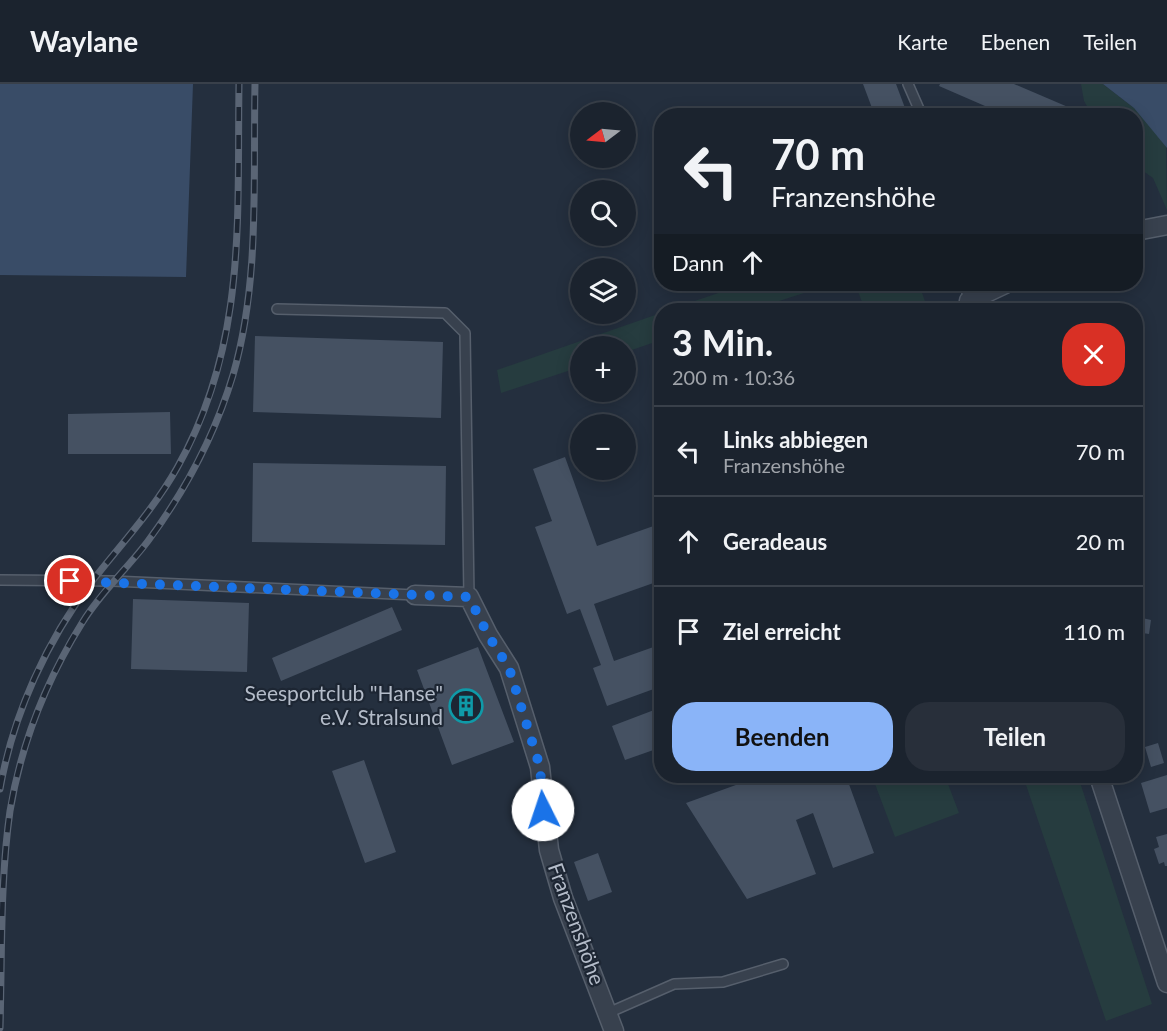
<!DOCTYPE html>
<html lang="de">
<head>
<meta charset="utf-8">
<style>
	body { margin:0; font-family:Lato,sans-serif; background:#282f3a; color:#f1f3f6; height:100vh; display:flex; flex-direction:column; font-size:22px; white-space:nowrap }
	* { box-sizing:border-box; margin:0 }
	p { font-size:20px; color:#a0a4aa }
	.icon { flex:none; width:33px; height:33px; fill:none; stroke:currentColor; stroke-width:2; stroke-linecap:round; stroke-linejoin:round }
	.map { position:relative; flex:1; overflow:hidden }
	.drawer { position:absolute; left:654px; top:219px; width:489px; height:480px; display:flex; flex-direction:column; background:#1b232e; border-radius:24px; box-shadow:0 3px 15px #0003,0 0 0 2px #39404a }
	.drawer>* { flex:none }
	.top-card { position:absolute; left:654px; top:24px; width:489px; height:183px; border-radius:24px; box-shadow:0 3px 15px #0003,0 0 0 2px #39404a; background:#1b232e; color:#f1f3f6; overflow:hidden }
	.needle { width:39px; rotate:254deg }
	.fabs { position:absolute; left:570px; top:18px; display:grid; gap:12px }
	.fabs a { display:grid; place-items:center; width:66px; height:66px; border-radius:50%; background:#1b232e; box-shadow:0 3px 15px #0003,0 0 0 2px #39404a; font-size:30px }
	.pin { position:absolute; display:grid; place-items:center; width:51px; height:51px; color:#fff; margin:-26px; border:3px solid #fff; border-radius:50%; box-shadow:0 2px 6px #0007 }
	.me { position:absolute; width:66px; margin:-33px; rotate:356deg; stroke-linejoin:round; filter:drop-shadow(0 0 4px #0008) }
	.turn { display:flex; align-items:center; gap:21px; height:126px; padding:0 18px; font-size:27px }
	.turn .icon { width:78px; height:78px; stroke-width:2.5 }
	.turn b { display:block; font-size:42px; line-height:51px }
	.then { display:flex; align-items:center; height:57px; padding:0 18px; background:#0003; gap:12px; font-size:22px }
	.round { display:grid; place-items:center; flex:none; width:63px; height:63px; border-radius:24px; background:#282f3a }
	.head { display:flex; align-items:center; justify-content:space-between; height:102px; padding:0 18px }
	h1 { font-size:36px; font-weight:700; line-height:45px }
	.button { display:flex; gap:12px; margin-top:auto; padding:12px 18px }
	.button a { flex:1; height:69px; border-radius:24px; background:#8ab4f8; color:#111; font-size:24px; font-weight:700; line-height:69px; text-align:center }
	.button a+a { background:#282f3a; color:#f1f3f6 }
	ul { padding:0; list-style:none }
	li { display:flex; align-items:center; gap:18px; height:90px; padding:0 18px; border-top:2px solid #39404a }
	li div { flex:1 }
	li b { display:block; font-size:22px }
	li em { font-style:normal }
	header { display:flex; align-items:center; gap:36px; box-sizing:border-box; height:84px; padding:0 30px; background:#1b232e; border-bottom:2px solid #39404a }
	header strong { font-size:28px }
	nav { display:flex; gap:33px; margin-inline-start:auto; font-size:21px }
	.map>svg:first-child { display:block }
	.green { fill:#263c3f }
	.water { fill:#394c67 }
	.building { fill:#455162 }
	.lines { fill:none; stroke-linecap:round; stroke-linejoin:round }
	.service-casing { stroke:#565f6c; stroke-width:12 }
	.minor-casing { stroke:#565f6c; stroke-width:21 }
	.service { stroke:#38414e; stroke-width:9 }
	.minor { stroke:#38414e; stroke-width:18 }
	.rail-casing { stroke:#5a6575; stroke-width:7 }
	.rail { stroke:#1d2633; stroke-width:4.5; stroke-dasharray:14; stroke-linecap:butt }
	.route { stroke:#1a73e8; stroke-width:10; stroke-dasharray:0 18 }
	.labels { text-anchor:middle; stroke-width:4.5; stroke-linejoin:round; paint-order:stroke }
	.poi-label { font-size:21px; fill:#b4bcc9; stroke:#1d2633; text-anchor:end }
	.street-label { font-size:21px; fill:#b4bcc9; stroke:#1d2633 }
</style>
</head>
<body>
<header>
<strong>Waylane</strong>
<nav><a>Karte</a><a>Ebenen</a><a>Teilen</a></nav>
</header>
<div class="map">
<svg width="1167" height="947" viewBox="0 0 1167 947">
	<rect width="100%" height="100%" fill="#242f3e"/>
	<path class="green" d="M1081,0h22l31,24 32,36 1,66 -14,-32 -17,-12v-50l-44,-1 -8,-14z
		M745,200h87l-81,26h-83z
		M851,200h68l9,26h-63l-9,-24z
		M661,229v27l-35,12v-6h-46v21l-79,26 -4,-23z
		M872,692h73l14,37 -64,24z
		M1023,692h55l74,228 -46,17z"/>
	<path class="water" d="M0,0h193l-7,193 -186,-2z
		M1103,0h64v64l-33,-40z"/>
	<path class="building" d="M863,0h33l12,32h-33z
		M940,0h74l61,26 2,6h-69l-69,-30z
		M255,252l188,6 -2,76 -188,-6z
		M170,328l1,42h-103v-40z
		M565,373l32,89 65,-23v57l-68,24 20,57 48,-17v42l-55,20 -14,-38 8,-3 -21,-56 -13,5 -32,-87 17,-6 -19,-52z
		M253,379l193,3 -1,79 -193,-3z
		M133,515l116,4 -2,69 -116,-3z
		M392,523l10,23 -121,51 -9,-23z
		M1138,533l13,3 -2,14 -13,-2z
		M478,563l36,95 -62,23 -35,-95z
		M662,623v40l-37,13 -13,-34z
		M1158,659l6,20 -13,4 -6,-20z
		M364,676l32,92 -31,11 -33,-92z
		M1167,691v33l-17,5 -9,-30z
		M758,693l88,-1 28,77 -41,15 -20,-55 -17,7 20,54 -69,25 -61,-96z
		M1167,750v32h-2l-1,-4 -5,2 -5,-15 5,-2 -3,-10z
		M598,769l14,39 -24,9 -14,-39z"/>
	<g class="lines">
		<g class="service-casing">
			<path id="service" d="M908,0l14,32
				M965,200l4,17
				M277,225l168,4 20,20 4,264
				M0,496l113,1 302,14
				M608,929l66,-29 49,-2 60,-18"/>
		</g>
		<g class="minor-casing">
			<path id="minor" d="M1136,147l31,-6
				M968,226l1,-9 36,-17
				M415,511l54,2 19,38 21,33 31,99 9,83 14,48 51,133
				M1099,692l68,207"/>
		</g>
		<use href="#service" class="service"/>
		<use href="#minor" class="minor"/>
		<g class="rail-casing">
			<path id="rail" d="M0,705c13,-75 47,-149 93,-209 29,-37 61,-71 84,-112 70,-124 60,-248 62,-384
				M0,944c2,-71 0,-147 10,-217 11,-67 36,-130 72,-188 18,-30 45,-54 66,-82 37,-50 67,-106 85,-166 27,-93 20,-194 22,-291"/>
		</g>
		<use href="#rail" class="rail"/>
	</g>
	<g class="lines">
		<path class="route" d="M70,497l399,16 19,38 21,33 31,99 3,43"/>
	</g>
	<defs>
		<g id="building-ring" transform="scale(1.725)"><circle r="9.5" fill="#1d2633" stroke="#0f9aa8" stroke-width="1.5"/><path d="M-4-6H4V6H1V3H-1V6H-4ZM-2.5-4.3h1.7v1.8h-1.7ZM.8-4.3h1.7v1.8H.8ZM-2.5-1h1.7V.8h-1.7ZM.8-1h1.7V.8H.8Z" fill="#0f9aa8"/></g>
	</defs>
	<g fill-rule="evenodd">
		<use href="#building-ring" x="466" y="622"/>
	</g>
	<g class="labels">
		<g class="poi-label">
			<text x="443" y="617">Seesportclub "Hanse"<tspan x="443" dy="24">e.V. Stralsund</tspan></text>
		</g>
		<g class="street-label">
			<text transform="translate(576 840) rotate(70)" y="7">Franzenshöhe</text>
		</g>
	</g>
</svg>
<div class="fabs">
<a><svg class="needle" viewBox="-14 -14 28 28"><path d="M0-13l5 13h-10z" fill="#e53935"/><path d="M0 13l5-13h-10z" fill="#a0a4aa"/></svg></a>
<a><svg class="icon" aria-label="search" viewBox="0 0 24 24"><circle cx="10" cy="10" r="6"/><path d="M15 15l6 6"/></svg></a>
<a><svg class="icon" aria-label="layers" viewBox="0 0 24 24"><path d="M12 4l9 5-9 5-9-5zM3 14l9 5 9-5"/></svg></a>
<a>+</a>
<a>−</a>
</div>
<div class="pin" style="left:70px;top:497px;background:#d93025"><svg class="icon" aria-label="arrive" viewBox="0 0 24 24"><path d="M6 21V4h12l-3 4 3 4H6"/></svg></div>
<svg class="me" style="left:543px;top:726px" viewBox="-20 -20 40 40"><circle r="19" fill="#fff"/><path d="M0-13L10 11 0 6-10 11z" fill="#1a73e8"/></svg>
<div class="top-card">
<div class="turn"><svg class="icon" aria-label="left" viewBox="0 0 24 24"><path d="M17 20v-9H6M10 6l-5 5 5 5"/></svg><div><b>70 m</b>Franzenshöhe</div></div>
<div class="then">Dann<svg class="icon" aria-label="ahead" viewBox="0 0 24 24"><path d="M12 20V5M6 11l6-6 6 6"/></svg></div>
</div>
<section class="drawer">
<div class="head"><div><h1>3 Min.</h1><p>200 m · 10:36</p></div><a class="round" style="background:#d93025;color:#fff"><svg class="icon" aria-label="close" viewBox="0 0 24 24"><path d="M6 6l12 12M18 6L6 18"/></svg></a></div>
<ul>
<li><svg class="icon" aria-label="left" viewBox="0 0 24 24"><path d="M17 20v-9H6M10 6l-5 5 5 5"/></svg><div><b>Links abbiegen</b><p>Franzenshöhe</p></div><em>70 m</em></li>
<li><svg class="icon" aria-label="ahead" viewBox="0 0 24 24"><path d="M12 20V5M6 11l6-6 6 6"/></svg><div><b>Geradeaus</b></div><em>20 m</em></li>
<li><svg class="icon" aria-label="arrive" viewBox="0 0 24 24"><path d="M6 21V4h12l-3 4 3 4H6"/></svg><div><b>Ziel erreicht</b></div><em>110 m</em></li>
</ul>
<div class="button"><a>Beenden</a><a>Teilen</a></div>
</section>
</div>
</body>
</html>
